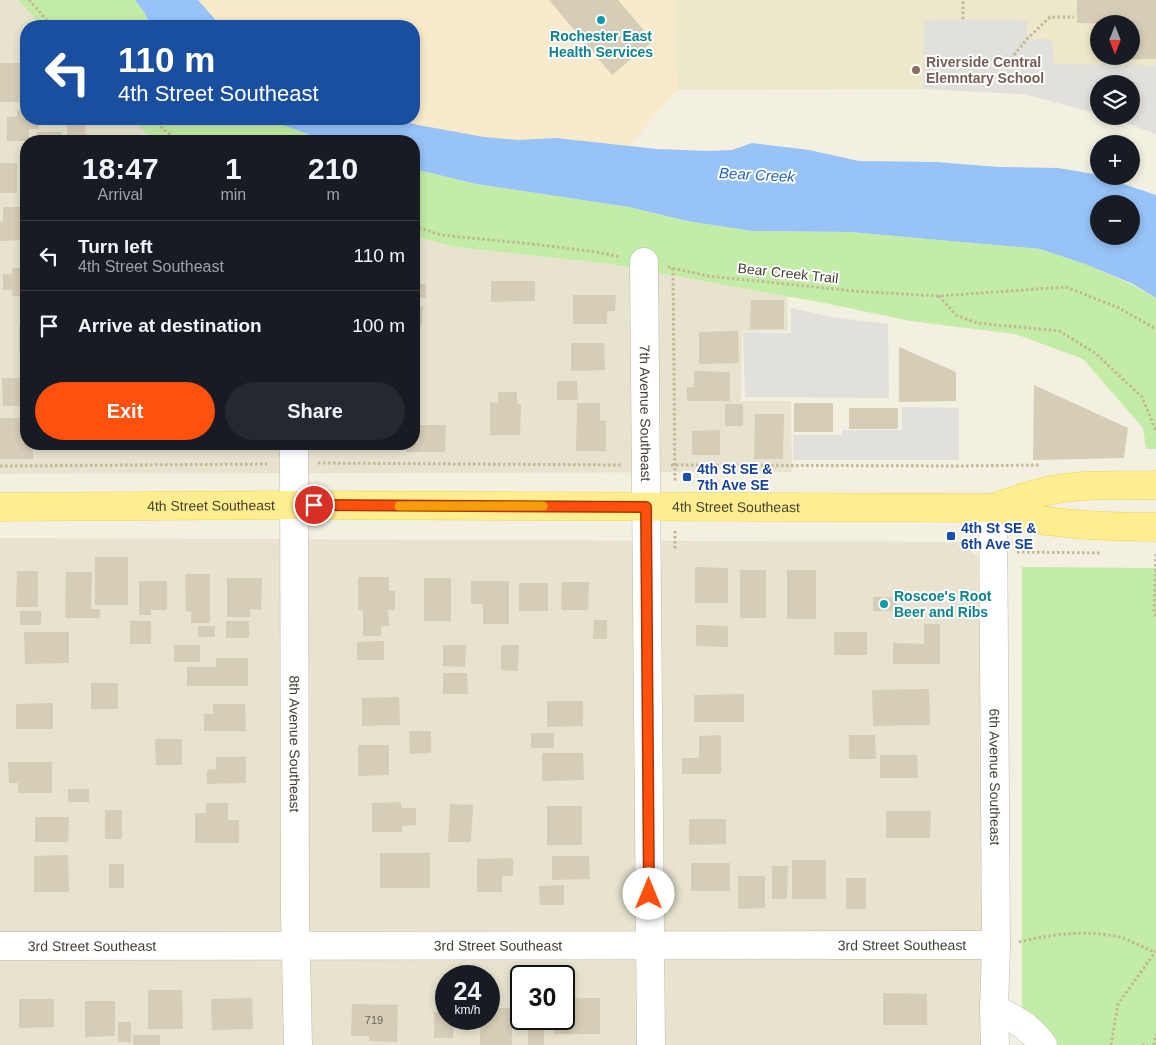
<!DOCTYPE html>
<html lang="en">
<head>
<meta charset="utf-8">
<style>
	body { margin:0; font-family:Helvetica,sans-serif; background:#242831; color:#f1f3f6; height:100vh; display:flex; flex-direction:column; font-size:19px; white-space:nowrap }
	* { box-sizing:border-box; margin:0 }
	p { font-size:16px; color:#9ea1a6 }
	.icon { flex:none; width:28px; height:28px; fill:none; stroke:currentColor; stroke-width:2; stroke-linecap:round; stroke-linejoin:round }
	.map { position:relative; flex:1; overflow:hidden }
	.drawer { position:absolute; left:20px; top:135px; width:400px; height:315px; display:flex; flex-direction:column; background:#171b24; border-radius:20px; box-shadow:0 2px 8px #0003 }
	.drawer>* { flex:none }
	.banner { position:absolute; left:20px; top:20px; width:400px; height:105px; border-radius:20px; box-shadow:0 2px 8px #0003; background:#1a4fa0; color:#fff; overflow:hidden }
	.needle { width:32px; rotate:180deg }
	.tools { position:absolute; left:1090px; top:15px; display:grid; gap:10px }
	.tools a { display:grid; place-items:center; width:50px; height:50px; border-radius:50%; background:#171b24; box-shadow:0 2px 8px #0003; font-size:25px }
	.speed { position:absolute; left:435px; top:965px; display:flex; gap:10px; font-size:25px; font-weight:700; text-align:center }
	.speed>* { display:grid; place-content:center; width:65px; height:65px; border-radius:50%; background:#171b24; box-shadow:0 2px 8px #0003; line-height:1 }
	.speed small { font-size:12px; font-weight:400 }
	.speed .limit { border:2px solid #111; border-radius:8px; background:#fff; color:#111 }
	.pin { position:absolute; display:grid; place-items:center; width:42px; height:42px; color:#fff; margin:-21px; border:2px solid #fff; border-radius:50%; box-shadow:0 1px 5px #0007 }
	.me { position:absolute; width:55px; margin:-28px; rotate:0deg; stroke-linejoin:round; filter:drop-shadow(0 0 4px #0008) }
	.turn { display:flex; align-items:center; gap:18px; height:105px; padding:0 15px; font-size:22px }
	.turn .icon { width:65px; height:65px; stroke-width:2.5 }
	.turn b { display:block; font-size:35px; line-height:42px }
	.eta { display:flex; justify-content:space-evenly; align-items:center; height:85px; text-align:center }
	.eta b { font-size:30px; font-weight:700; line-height:35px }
	.action { display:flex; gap:10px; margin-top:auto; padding:10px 15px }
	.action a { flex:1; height:58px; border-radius:30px; background:#ff510d; color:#fff; font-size:20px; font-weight:700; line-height:58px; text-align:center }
	.action a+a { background:#242831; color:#f1f3f6 }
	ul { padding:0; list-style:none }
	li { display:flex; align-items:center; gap:15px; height:70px; padding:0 15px; border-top:1px solid #363941 }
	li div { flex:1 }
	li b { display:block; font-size:19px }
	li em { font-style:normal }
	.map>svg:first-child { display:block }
	.residential { fill:#e7e3cf; fill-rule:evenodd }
	.commercial { fill:#f8eaca }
	.education { fill:#eee8ca; fill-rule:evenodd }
	.green { fill:#c3eca6 }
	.parking { fill:#e2e0db }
	.water { fill:#97c3f7; fill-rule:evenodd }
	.building { fill:#d5cdb6 }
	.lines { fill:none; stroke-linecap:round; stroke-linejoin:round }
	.minor-casing { stroke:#bfb9a4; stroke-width:29 }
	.major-casing { stroke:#eed454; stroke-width:29 }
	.path { stroke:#c2b894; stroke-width:3; stroke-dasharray:2.5 2.5; stroke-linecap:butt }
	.minor { stroke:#fff; stroke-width:28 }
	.major { stroke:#ffee8f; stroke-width:28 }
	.route-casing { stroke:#a63508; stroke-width:12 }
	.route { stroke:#ff510d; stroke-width:9 }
	.slow { stroke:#f59e0b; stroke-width:9 }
	.culture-dot { fill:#0f9aa8; stroke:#fff; stroke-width:2 }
	.education-dot { fill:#8d6e63; stroke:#fff; stroke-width:2 }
	.transit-dot { fill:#1a4fb4; stroke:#fff; stroke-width:2 }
	.labels { text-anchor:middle; stroke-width:4; stroke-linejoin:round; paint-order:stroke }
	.number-label { font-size:11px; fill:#696353 }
	.culture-label { font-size:14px; font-weight:bold; fill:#0d838f; stroke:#fff }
	.education-label { font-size:14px; font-weight:bold; fill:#785e54; stroke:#fff; text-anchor:start }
	.street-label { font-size:14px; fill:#454032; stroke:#fff }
	.transit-label { font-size:14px; font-weight:bold; fill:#164399; stroke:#fff; text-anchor:start }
	.water-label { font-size:15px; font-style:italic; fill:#2266b9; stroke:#fff }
</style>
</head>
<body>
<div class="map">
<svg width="1156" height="1045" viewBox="0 0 1156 1045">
	<rect width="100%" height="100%" fill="#f3f0e2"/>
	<path class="residential" d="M0,0h18l24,26h-16v93h106l22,22h-128v303h388v-208l41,11 155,17 177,32 1,35h-46l-1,70h50l1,71 -792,2z
		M0,538l961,4 18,16 9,487h-988zM446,976h43v43h-43zM521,976h43v43h-43z"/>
	<path class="commercial" d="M184,0h492l1,90 -56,65 -163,-12 -92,-24h48v-93h-208z"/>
	<path class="education" d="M676,0h480v134l-48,-18h23v-32h-32v30l-75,-21 -101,-4 -246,1zM1099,24h32v32h-32z"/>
	<path class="green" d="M18,0h117l9,12 8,14h-110z
		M132,119h135l59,22h-172z
		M414,169l62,15 153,23 58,14 65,10 98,1 190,17 45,15 48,21 23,13v151h-10l-3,-21 -60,-69 -68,-25 -104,-13 -92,-19 -209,-38 -155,-17 -41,-11z
		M1022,567l134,1v477h-134z"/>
	<path class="parking" d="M963,19l64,1v19h25l2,25 102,1v69l-48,-18h23v-32h-32v30l-75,-20 -101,-5 1,-69z
		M791,308l40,9 57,7 1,74 -144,-1 -2,-65 48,1z
		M902,407l57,1v52h-166v-25h48l1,-5h60z"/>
	<path class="water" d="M135,0h63l23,26h-69l-8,-14z
		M267,119h128l23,6 66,12 34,3 38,-2 101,11 51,2 24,-1 20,-7 57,7 50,11 77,1 63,5 59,1 36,6 62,21v103l-23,-14 -48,-20 -45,-15 -190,-17 -98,-1 -65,-10 -58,-14 -153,-23 -62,-15v-28h-88zM1099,204h32v32h-32z"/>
	<path class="building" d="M549,0h69l35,41 -41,34z
		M1077,0h79v59h-36v-3h11v-32l-54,-1z
		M0,63h26v39h-26z
		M17,110h9v9h13v10h-10v12h-22v-24l10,-1z
		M67,119h19l-1,21h-18z
		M37,132h25v9h-25z
		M0,163h17v30h-17z
		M3,207h23v33l-26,1v-19h3z
		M12,268h14v28h-14v-6h-9v-16h9z
		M491,281h44v20l-44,1z
		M414,283l12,1v14h-12z
		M573,295h43l-1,16h-8v13h-34z
		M751,300h33v29h-34z
		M414,306h9l-1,19h-8z
		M19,326h7v26h-7z
		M738,331l1,32 -40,1v-32z
		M571,343h33l1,27 -34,1z
		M899,347l57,25v29l-57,1z
		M694,371l36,1v29h-43v-14h7z
		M2,378h24v28h-23z
		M557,381h20l1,19h-21z
		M1034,385l94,43 -4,30 -91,2z
		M498,392h19v12h4l-1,31h-30v-33l8,1z
		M577,403h23v18h6v30h-30z
		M794,403h39v29h-39z
		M725,404h18v22h-18z
		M849,408h49v21h-49z
		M755,414h29l-1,45h-29z
		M0,418h26v26h7v15h-33z
		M414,425h32l-1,27h-39v-8h8z
		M720,430v25h-28v-24z
		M41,444h30v4l-30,1z
		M97,444h30v6h-30z
		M140,444h27v4h-27z
		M187,444h29v4h-29z
		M226,444h31v4h-31z
		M348,444h36v6h-36z
		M95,557h33v48h-33z
		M695,567l33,1v35h-33z
		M740,570h26v48h-26z
		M787,570h29v49h-29z
		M17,571h21v36h-22z
		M66,572h26l-1,37h9v9h-35z
		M185,574h25v49h-19v-12l-5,1z
		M358,577h31v14h6v19h-7l1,16h-8v10h-18v-26h-5z
		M227,578h35l-1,32 -11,-1v8h-23z
		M424,578h27v43h-27z
		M139,581h28v29h-16v5h-12z
		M471,581h38v43h-26v-20h-12z
		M562,582h27l-1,28h-27z
		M519,583h29v28h-29z
		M873,597h23v14h-23z
		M20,611h21v14h-21z
		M594,620h13v19h-14z
		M130,621h21v23h-21z
		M226,621h23v17h-23z
		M924,624h16v40h-47v-21l31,1z
		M696,625l32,1v21l-32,-1z
		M198,626h17v11h-17z
		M24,632h45v31l-44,1z
		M834,632h33v23h-33z
		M384,641v19h-27v-18z
		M174,645h26v17h-26z
		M443,645h23l-1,22 -22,-1z
		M501,645h18l-1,26 -17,-1z
		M216,658h32v28h-61v-19h29z
		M443,673h24l1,21h-25z
		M91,683h27v26h-27z
		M929,689l1,36 -57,1 -1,-36z
		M744,694v28h-50v-27z
		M399,697l1,28 -38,1v-28z
		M547,701h36v25l-36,1z
		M53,703v26h-37v-25z
		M213,704h32l1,27h-42v-17h9z
		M409,731h22v22l-21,1z
		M531,733h23v15h-23z
		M721,735v39h-39v-16h17v-22z
		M849,735h26l1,24h-27z
		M155,739h27v26h-26z
		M358,745h31v30l-31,1z
		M542,753h41l1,27 -42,1z
		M880,755h37l1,23h-38z
		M216,757h30v26l-39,1v-14l9,-1z
		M8,762h44v31h-34v-10h-9z
		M68,789h21v13h-21z
		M401,802v6h15v17l-14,1v6h-30v-29z
		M206,803h22v17h11v23h-44v-30h11z
		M450,804l23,1 -2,37h-23z
		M547,806h35v39h-35z
		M105,810h17v29h-17z
		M886,811h45l-1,27h-44z
		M35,817h34l-1,25h-33z
		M689,819h37v25l-37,1z
		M380,853h50v35h-50z
		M68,855l1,37h-35v-36z
		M552,856h37l1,23 -38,1z
		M513,858v18h-11v16h-25v-33z
		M792,860h34v39h-34z
		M691,863h39v28h-39z
		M109,864h15v24h-15z
		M772,866h16l-1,33h-15z
		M738,876h27v32l-27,1z
		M846,878h20v31h-20z
		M564,885v20h-24l-1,-19z
		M148,990h34l1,39h-35z
		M883,993l44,1v31h-44z
		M252,998l1,31 -41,1 -1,-31z
		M564,998h36v36h-46v-15h10z
		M19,999h35v28l-35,1z
		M85,1001h30v35l-30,1z
		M352,1004l46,1 -1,37 -28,-1v-5h-18z
		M489,1008h23v37h-32v-26h9z
		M434,1012h12v7h8l-1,19h-19z
		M118,1022h13v20h-13z
		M528,1023h16v22h-16z
		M133,1035h27v10h-27z"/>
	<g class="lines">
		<g class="minor-casing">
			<g id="minor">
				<path id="s1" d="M644,262l7,783"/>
				<path id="s2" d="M294,444l1,468 3,133"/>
				<path id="s3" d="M993,508l3,437 -2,64 1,36"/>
				<path id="s4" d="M0,946l996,-1"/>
				<path d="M994,1009c20,9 36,18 49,36"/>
			</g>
		</g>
		<g class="major-casing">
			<g id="major">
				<path id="s5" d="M0,507l294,-2 699,3c14,3 28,8 42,11 40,7 80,8 121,8"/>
				<path d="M993,508c20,-7 39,-14 59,-18 34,-7 70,-4 104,-5"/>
			</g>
		</g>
		<path class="path" d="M29,0l23,26
			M963,19v-19
			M1014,55l13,-16 23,-22h24
			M154,119l10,11 16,11
			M414,226l27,9 100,10 56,7 24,5
			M668,267l40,9 146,15 84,5 128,-9 53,21 37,21
			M673,268l2,215
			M939,296l17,19 21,8 82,8 36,22 47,44 14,34
			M318,463l304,2
			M671,465l290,1 78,-1
			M0,466l269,-2
			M675,531v19
			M1017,552l84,1
			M1156,554l-2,56 2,8
			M1019,942c33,-8 71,-13 104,-4 11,4 21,10 32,14
			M1111,1045l7,-41 38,-53
			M1142,1045h6
			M1154,1045l2,-11"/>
		<use href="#minor" class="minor"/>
		<use href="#major" class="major"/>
	</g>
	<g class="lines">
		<g class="route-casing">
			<path id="route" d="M314,505l332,2 3,387"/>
		</g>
		<use href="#route" class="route"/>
		<path class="slow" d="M399,506h144"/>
	</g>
	<g class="culture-dot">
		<circle cx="601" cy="20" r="5"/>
		<circle cx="884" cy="604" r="5"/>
	</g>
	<circle class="education-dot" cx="916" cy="70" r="5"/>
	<g class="transit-dot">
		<rect x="682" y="472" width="10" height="10" rx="2.5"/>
		<rect x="946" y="531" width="10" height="10" rx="2.5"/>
	</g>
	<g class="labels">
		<g class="number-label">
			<text x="374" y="1024">719</text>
		</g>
		<g class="culture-label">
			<text x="601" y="41">Rochester East<tspan x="601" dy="16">Health Services</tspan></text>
			<text x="894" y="601" text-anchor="start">Roscoe's Root<tspan x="894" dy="16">Beer and Ribs</tspan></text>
		</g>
		<g class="education-label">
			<text x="926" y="67">Riverside Central<tspan x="926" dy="16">Elemntary School</tspan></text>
		</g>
		<g class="street-label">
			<text transform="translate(788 273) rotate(6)" y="5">Bear Creek Trail</text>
			<text dy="5" stroke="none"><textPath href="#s1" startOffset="151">7th Avenue Southeast</textPath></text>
			<text dy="5" stroke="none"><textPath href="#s5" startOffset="211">4th Street Southeast</textPath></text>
			<text dy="5" stroke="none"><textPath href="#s5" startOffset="736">4th Street Southeast</textPath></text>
			<text dy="5" stroke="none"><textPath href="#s2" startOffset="300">8th Avenue Southeast</textPath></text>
			<text dy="5" stroke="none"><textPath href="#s3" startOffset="269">6th Avenue Southeast</textPath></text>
			<text dy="5" stroke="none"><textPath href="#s4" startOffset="902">3rd Street Southeast</textPath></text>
			<text dy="5" stroke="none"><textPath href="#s4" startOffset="92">3rd Street Southeast</textPath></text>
			<text dy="5" stroke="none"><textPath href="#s4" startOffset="498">3rd Street Southeast</textPath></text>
		</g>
		<g class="transit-label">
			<text x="697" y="474">4th St SE &amp;<tspan x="697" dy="16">7th Ave SE</tspan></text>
			<text x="961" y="533">4th St SE &amp;<tspan x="961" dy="16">6th Ave SE</tspan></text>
		</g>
		<g class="water-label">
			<text transform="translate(757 175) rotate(3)" y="5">Bear Creek</text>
		</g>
	</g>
</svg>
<div class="tools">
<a><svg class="needle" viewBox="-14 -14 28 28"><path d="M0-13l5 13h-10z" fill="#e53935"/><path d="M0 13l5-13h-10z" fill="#9ea1a6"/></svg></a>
<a><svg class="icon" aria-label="layers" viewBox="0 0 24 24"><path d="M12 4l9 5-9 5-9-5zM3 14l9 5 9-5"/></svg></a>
<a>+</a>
<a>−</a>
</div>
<div class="speed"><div>24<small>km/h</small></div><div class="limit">30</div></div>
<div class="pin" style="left:314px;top:505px;background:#d93025"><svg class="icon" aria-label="arrive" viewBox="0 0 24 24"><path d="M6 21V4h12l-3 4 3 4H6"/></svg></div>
<svg class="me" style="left:649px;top:894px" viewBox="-20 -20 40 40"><circle r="19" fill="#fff"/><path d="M0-13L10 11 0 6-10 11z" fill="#ff510d"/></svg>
<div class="banner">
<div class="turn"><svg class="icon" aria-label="left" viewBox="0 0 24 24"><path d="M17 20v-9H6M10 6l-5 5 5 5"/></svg><div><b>110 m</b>4th Street Southeast</div></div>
</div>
<section class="drawer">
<div class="eta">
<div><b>18:47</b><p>Arrival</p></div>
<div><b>1</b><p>min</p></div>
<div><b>210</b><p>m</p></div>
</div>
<ul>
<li><svg class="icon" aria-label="left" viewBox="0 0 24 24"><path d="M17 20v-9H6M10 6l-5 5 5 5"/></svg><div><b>Turn left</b><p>4th Street Southeast</p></div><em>110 m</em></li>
<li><svg class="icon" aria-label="arrive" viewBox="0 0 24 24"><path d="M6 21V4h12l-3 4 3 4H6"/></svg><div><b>Arrive at destination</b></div><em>100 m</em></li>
</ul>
<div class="action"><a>Exit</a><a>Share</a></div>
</section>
</div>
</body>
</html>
